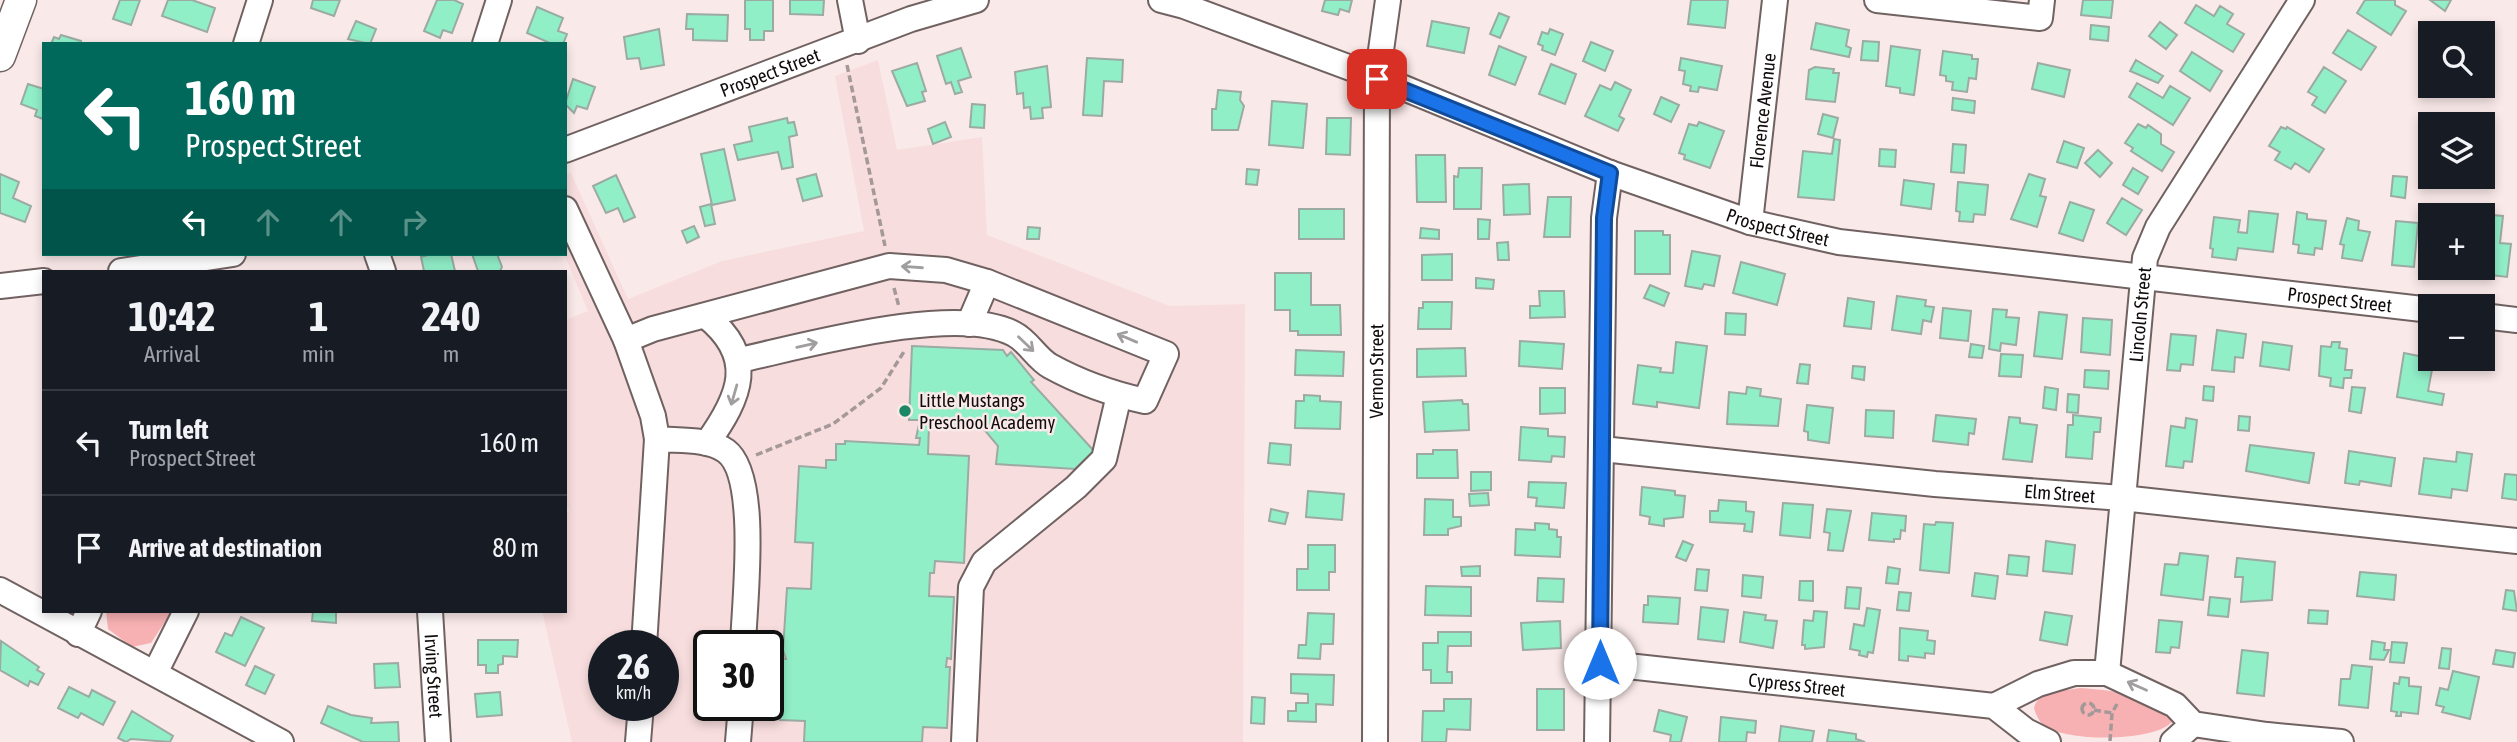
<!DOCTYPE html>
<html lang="en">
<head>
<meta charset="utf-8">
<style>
	body { margin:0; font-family:"Asap Condensed",sans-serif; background:#242831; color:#f1f3f6; height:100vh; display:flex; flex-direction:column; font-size:26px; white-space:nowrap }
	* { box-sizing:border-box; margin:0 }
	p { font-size:23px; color:#9ea1a6 }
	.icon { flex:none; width:38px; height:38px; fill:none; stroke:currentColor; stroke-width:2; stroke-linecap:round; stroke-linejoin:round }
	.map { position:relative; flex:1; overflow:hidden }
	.panel { position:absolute; left:42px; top:270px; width:525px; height:343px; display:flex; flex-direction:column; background:#171b24; border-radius:0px; box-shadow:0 4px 10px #0003 }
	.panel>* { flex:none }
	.guide { position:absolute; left:42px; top:42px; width:525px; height:214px; border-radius:0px; box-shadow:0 4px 10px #0003; background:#00695c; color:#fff; overflow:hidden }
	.controls { position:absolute; left:2418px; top:21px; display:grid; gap:14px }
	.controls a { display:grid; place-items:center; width:77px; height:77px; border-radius:0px; background:#171b24; box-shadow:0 4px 10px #0003; font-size:35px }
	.speed { position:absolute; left:588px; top:630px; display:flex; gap:14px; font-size:35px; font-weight:700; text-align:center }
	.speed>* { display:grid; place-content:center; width:91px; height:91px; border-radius:50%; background:#171b24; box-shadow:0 4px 10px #0003; line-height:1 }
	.speed small { font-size:18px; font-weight:400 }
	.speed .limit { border:4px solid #111; border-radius:10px; background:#fff; color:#111 }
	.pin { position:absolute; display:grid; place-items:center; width:60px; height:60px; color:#fff; margin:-30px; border-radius:14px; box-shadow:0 4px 10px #0006 }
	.me { position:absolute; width:77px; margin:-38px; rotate:0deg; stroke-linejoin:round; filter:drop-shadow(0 0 5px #0008) }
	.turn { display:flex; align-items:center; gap:24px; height:147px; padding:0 28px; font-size:32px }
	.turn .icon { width:91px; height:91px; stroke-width:2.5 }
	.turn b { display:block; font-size:49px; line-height:60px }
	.lanes { display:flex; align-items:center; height:66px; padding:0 28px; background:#0003; justify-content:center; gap:35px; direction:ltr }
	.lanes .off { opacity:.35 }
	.eta { display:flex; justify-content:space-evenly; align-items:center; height:119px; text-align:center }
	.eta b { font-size:42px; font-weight:700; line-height:49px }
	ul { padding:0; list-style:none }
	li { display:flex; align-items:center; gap:21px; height:105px; padding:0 28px; border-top:2px solid #363941 }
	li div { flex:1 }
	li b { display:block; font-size:26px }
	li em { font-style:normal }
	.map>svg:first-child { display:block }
	.built { fill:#f8ddde; fill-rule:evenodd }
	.green { fill:#f7b1b3 }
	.building { fill:#91efc8; stroke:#9baaa3; stroke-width:2 }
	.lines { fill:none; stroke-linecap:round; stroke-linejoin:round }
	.minor-casing { stroke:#716262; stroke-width:28 }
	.major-casing { stroke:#716262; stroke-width:33 }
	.path { stroke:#a49898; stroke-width:3.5; stroke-dasharray:7 3.5; stroke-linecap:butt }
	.minor { stroke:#fff; stroke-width:24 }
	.major { stroke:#fff; stroke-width:30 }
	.oneway { stroke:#a09e9e }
	.route-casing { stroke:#114b97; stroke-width:18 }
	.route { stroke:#1a73e8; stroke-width:12 }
	.poi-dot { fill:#1c8765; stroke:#fae9e9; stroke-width:2.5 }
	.labels { text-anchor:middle; stroke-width:5; stroke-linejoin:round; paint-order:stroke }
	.street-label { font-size:19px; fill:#110c0c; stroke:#fae9e9 }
	.poi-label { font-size:19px; fill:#110c0c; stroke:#fae9e9; text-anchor:start }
</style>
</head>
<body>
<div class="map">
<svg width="2517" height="742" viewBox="0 0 2517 742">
	<rect width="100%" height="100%" fill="#fae9e9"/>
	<path class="built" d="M878,60l19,90 85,-13 5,98 183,71 75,-2 -2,438h-671l-30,-131h23v-95l4,-5 -4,-9v-182l23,-9 -24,-57 1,-79 6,-2 57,126 94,-38 142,-30 -29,-155zM604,646h59v59h-59zM709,646h59v59h-59z"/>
	<path class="green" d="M106,611h66l-21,32 -19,4 -24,-18z
		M2080,688c42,3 57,6 92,29l1,4c-18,21 -102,21 -127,6 -7,-5 -10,-12 -12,-19 4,-18 31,-17 46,-20z"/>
	<path class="building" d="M120,0h20l-9,25 -18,-6z
		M168,0h24l23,8 -8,24 -45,-16z
		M313,0h27l-6,16 -23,-8z
		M437,0h17l9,4 -11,29 -9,-3 -3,8 -16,-7z
		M745,0h28v31h-9v9h-14v-11h-5z
		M790,0h34l-1,15 -33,-1z
		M1325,0h27l-3,12 -9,-3 -2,6 -16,-4z
		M1691,0h37l-3,28 -37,-4z
		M2083,0h30l-2,18 -30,-3z
		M2365,0h30v5l11,6 -15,24 -34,-22z
		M2430,0h21l-6,11z
		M2196,5l18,11 6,-10 13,8 -6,10 17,10 -11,18 -48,-29z
		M537,7l26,11 -5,13 9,3 -4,10h-11l-25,-11z
		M1499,13l10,4 -9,21 -10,-4z
		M687,14l41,1 -1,26 -34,-1v-11h-7z
		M356,21l20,8 -6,15 -22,-5z
		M1432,21l37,7 -5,25 -37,-7z
		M2160,22l17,13 -11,14 -17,-13z
		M1816,23l33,7 -3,16 5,2 -2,9 -38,-8z
		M2091,25l18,2 -1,14 -18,-2z
		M659,29l5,36 -23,4 -2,-11 -12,1 -3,-22z
		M1550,29l13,5 -8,21 -13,-5 1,-4 -5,-2 4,-12 6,2z
		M2348,30l28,17 -15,23 -28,-17z
		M61,35l20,6 -1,3h-29l3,-7 5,2z
		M1863,41l16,1 -1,19 -17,-1z
		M1591,42l22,9 -8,20 -22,-10z
		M1499,46l27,11 -11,28 -26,-10z
		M1891,46l29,4 -6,45 -14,-2v-5l-14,-2z
		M961,48l10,29 -13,4 4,11 -7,2 -4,-12 -5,2 -9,-28z
		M1943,51l29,4v4h6l-2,20 -7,-1 -2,14 -15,-2 1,-8 -7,-1v-5l-6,-1z
		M2192,52l30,19 -12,20 -30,-20z
		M1087,58l36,2 -1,22 -18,-1 -2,35 -19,-1z
		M1681,58l41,8 -5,24 -18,-3 -1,5 -8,-1 1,-5 -8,-2 2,-13 -6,-1z
		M2136,60l27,16 -5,7 -28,-12z
		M917,63l9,28 -4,1 3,9 -18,5 -15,-35z
		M2038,63l32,7 -6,27 -32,-8z
		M1551,64l25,10 -11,30 -26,-10z
		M1047,66l4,41 -9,1 1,10 -12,1 -1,-12 -6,1 -1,-15 -6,1 -2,-22z
		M1815,67l19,2 -1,4h6l-4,29 -29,-3 3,-29z
		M2324,67l22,14 -21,32 -13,-8 5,-8 -9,-5z
		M573,79l22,8 -8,22 -10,-3 -3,7 -9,-9z
		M1615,82l16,8 -12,26 5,3 -6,12 -33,-15 15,-31 11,5z
		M2137,83l26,15 7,-12 20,12 -17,27 -44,-28z
		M28,84l16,5 -1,30 -8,-3 2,-6 -16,-6z
		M1218,90l23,2 -1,8 4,6 -6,24h-26v-21h4z
		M1661,97l18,8 -8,17 -17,-8z
		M1953,98l22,3 -1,12 -22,-3z
		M1272,101l35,3 -4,44 -34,-3z
		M972,104l13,1 -1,23 -14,-1z
		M1823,114l15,4 -5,20 -15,-4z
		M787,118l1,5 6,-1 3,13 -8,2 4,30 -11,2 -4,-17 -40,8 -4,-15 18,-4 -3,-14z
		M1327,118h24l-1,37 -24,-1z
		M945,122l6,15 -18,7 -5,-15z
		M1699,122l25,9 -14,37 -26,-9 1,-4 -6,-2 10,-29 8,2z
		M2138,124l8,4 2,-3 13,9v10l13,8 -12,19 -31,-20 2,-3 -8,-5z
		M2281,127l5,2 1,-2 37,22 -15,23 -14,-9 -4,6 -16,-9 5,-8 -11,-6z
		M1834,139l6,1 -6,60 -36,-3 5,-46 29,3z
		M2064,141l20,7 -7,20 -20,-6z
		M1953,144l13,1 -2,28 -13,-1z
		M724,149l11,51 -23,5 -11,-51z
		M1880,149l16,1 -1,17 -16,-1z
		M2098,150l14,13 -12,14 -15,-14z
		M1416,155h29l1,47h-29z
		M1459,168h23l-1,41h-27v-33l4,1z
		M2133,168l15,9 -10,17 -15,-9z
		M1247,169l12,1 -2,15 -11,-1z
		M0,174l19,8 -6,16 18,8 -6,16 -25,-9z
		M816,174l6,22 -19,5 -6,-22z
		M2029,174l16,5 -5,17 6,1 -9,30 -26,-8z
		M616,175l19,42 -11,5 -6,-14 -12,5 -13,-27z
		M2393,176l14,1 -2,21 -14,-2z
		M1904,180l30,4 -3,25 -30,-4z
		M1958,182l30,3 -3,30 -11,-1 -1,8 -14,-1 1,-9 -4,-1z
		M1529,184l1,30 -26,1 -1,-30z
		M1548,197h23l-1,40h-26z
		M2122,198l20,12 -16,25 -19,-12z
		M2070,202l24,8 -11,31 -24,-8z
		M711,204l4,20 -10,2 -5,-19z
		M1299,209h45v30h-45z
		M2249,211l29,3 -5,38 -35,-4 -2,12 -24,-3 1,-8 -3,-1 4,-31 26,3 -2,12 9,1z
		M2297,212l10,2v5l19,2 -4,28 -7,-1 -1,7 -16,-2 1,-8 -6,-1z
		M2492,215l11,1 -3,27 11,1 -4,33 -24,-3 1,-36h5z
		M2347,218l12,3 -1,9 12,2 -8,29 -20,-3 2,-13 -4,-1z
		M1478,219l12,1 -1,19h-11z
		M2396,221l22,2 -4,44 -22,-2z
		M694,226l5,11 -12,6 -5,-12z
		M1028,227l12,1 -1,11h-12z
		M1421,228l18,2v9l-19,-1z
		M1635,231h28v4h7v39h-35z
		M1508,242l1,18h-11l-1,-17z
		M1692,251l28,5 -6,30 -10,-2 -2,5 -17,-3z
		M431,254h20l4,17h-31l-3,-14z
		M472,254h25l5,13 -2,4h-22z
		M1452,254v26h-30v-25z
		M1741,262l44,12 -8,31 -44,-12z
		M1275,273h36v32h29l1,30h-43v-4h-8v-21h-15z
		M1476,278l18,2 -1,9 -17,-1z
		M1650,285l19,8 -5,13 -20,-8z
		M1539,291h25l1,26 -35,1v-12h10z
		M1897,296l29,4 -1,6 9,1 -3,15 -8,-2 -2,14 -29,-4z
		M1848,298l26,4 -3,27 -27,-3z
		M1423,302h29l-1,27h-33l1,-21h4z
		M1943,308l28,3 -3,30 -28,-3z
		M1993,309l14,1 -1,7 13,1 -3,27 -15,-2 -1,8 -11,-2z
		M2039,312l28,3 -5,44 -28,-3z
		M1726,313l20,1 -1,21 -20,-1z
		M2083,318l29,2 -2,35 -29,-3z
		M2217,330l29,4 -3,24 -8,-1 -1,15 -22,-2z
		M2171,334l25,2 -3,29 -12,-1 -1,7 -13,-1z
		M1520,341l44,3 -2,25 -43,-3z
		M1676,342l31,4 -8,62 -42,-6v5l-24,-3 5,-39 23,3 -1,4 13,1z
		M2263,342l29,4 -3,24 -29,-4z
		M2332,342h8l-1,6 8,1 -2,21h7l-1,8h-7l-1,10 -13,-2 1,-8 -12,-2 2,-30 10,1z
		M1971,344l13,2 -2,12 -13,-1z
		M912,346l91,4 4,6 4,-4 23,28 -3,2 63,69 -19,18 -79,-5 2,-18 -15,-18 -54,-3 -1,29 41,2 -5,107 -29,-2 -1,12h-4l-1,23 25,1 -3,62 -4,-1 -1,9h4l-3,61 -24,-1 -1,15h-118l1,-21 -25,-1 3,-61h3l-3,-9 4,-62 24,1 2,-46 -18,-1 4,-76 27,2v-8h10v-16h9v-3l74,4 1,-7h-4l4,-18h-11z
		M1465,348l1,28 -49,1v-28z
		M1296,350l48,2 -1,24 -48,-1z
		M2404,353l30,6 -6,32 16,3 -2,11 -45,-8z
		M2001,354l22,1 -2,22 -22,-1z
		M1800,364l10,1 -2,19 -11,-1z
		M1853,366l12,1 -1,13 -12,-2z
		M2085,370l24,1 -1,18 -24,-2z
		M2204,386l10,1 -1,14 -10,-1z
		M1747,387l14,2 -1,7 21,3 -3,27 -51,-2 2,-32 17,2z
		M2045,387l13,2 -2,21 -13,-2z
		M2352,387l13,1 -4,25 -12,-2z
		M1540,388h25v25l-25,1z
		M2068,394l11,1 -1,18 -11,-1z
		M1304,395l16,1v5l21,1 -1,27 -45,-1 1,-27h8z
		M1462,400l1,4h5l1,26 -44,2 -2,-30z
		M1807,405l26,3 -4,35 -21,-3v-8l-4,-1z
		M1866,410l28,1 -1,27 -28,-2z
		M1936,415l40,4 -2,15 -5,-1 -1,12 -35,-4z
		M2073,415l28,3 -1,14h-6l-2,27 -26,-2 2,-32h5z
		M2239,416l11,1 -1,14 -11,-1z
		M2009,417l11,1v5l17,2 -5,37 -29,-3z
		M2186,418l11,2 -5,42 -8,-1 -1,7 -17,-2 5,-40 14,2z
		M1521,427l27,2v7l17,1 -1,20 -12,-1 -1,6 -32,-2z
		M1270,443l21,2 -1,20 -22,-2z
		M2250,445l64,8 -5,30 -63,-12z
		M1433,450h24l1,28h-41v-24h16z
		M2349,451l46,7 -4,28 -31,-5 -1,4 -14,-2z
		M2457,452l15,2 -5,37 -15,-2 -1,9 -32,-4 5,-36 32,4z
		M1471,472h20v18l-20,1z
		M2505,474l12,1v25l-15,-2z
		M1529,482l37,1 -2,25 -28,-2 1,-8 -9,-1z
		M1642,487l33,4v4l10,1 -2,21 -19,2v7l-15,-2 1,-7 -10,-2z
		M1308,491l36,3 -2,26 -36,-3z
		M1488,493l1,12 -19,1 -1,-12z
		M1425,499l28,1v17h8v9l-13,3v6h-24z
		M1719,500l27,2v9l8,1 -2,20 -8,-1 1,-7 -35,-2v-11h8z
		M1783,503l30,2 -3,33 -30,-3z
		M1271,509l17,4 -3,11 -16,-3z
		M1827,509l24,2 -8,40 -15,-1 2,-17 -6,-1z
		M1872,513l34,3 -1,15 -4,-1 -1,9h-6v3l-25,-2z
		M1936,522l17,1 -4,50 -29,-3 4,-46 11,1z
		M1535,523l14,1v5l8,1v7h4l-1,20 -45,-2 1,-26 19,1z
		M1683,541l10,4 -7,16 -10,-4z
		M2046,541l29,4 -3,29 -29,-3z
		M1308,545h27v27h-6v18h-32v-21h11z
		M2180,553l28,3 -5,44 -42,-5 4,-31 13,1z
		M2009,555l20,2 -2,19 -20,-2z
		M2237,558l38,4 -3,38 -31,2 2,-25h-8z
		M1480,566v10h-18l-1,-9z
		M1888,567l12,2 -2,15 -12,-1z
		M1697,569l12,1 -2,21 -12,-1z
		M2360,572l36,3 -2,25 -37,-4z
		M1975,573l23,3 -3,23 -23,-3z
		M1743,575l20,2 -2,21 -19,-2z
		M1538,578l26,1 -1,23 -26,-1z
		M1800,581h13v20l-14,-1z
		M1426,586l45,1v29l-46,-1z
		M1847,587l14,1 -2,21 -14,-1z
		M2506,590l8,1 3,20 -14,-2z
		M1899,592l12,1 -2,18 -12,-1z
		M1648,596l32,2 -2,26 -35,-2 1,-17h4z
		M2210,597l20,2 -2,18 -20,-2z
		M1701,607l27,3 -4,32 -26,-3z
		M1867,608l13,2 -7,43 -5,-1 -1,5 -8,-2 1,-4 -10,-2 4,-25 10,2z
		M2309,610l19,1 -1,13 -19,-1z
		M313,611h23v12l-24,-2z
		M1814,611l13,1 -3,35 -19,2v-4h-3l2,-25 9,1z
		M1744,612l22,3 -1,5 12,1 -4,27 -33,-6z
		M2045,612l27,4 -5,29 -27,-5z
		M1308,613l26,1 -1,30h-12l-1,15 -22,-1 1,-13h7z
		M241,617l23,11 -19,38 -29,-14 9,-19 7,3z
		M2159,620l23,2 -3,26 -8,-1 -1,6 -14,-1z
		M1560,621l1,27 -38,2 -2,-27z
		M1900,628l28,3 -1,9 8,1 -1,13 -9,-1v5l-17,-2v5l-9,-1z
		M1438,632h33v14h-23l-1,26h5v11h-21v-13h-8v-27h15z
		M478,640h40l-1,17 -14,-1v8l-5,1v8h-12v-8h-8z
		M1,641l38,26 -2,3 7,4 -6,11 -8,-4 -2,5 -28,-16z
		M2372,641l13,2 -1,7h5l-5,10 -14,-1z
		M2392,642l15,1 -3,20 -14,-1z
		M2442,648l9,1 -2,20 -10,-1z
		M2242,650l26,3 -4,43 -27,-3z
		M2496,650l19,3 -2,14 -20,-3z
		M398,663l2,24 -25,1 -1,-24z
		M2352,665l20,2 -4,41 -29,-3 2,-26h9z
		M255,666l19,9 -9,19 -19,-9z
		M2453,671l26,6 -9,42 -28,-7 2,-5 -8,-2 4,-17 8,2z
		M1291,674l43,1 -1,30 -17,-1v18l-28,-1v-10h8v-8h12v-9l-17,-1z
		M2400,677l9,1v8l12,1 -3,27 -17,-2v4h-5l1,-4 -6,-1 3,-28 5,1z
		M69,687l20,10 3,-7 23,12 -12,23 -22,-12 -3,5 -20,-10z
		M1537,689h27v41h-27z
		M500,692l2,23 -25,2 -2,-23z
		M1252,697l13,1 -1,26 -13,-1z
		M1444,699h27l-1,31 -23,-1 -1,13h-24l1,-31h21z
		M328,706l23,9 21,3 -1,5 27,-1 1,20h-36l-42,-19z
		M1659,710l28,7 -6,25h-11l1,-7 -17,-4z
		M132,711l41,25 -3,6 -39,-3 -5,3 -8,-4z
		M1721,717l35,4 -1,12 -8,-1 -1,10h-27z
		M1781,726l33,5 -2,11h-33z
		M1829,730l27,4v5l9,3h-38z"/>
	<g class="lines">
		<g class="minor-casing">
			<g id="minor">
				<path d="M850,0l8,41"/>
				<path id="s1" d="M1161,0l23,6 215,80 211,87 140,49 89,20 592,68"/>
				<path d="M1877,0l163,18 2,-18"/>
				<path d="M246,44l14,-44"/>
				<path d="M485,44l14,-44"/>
				<path id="s2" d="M565,150l346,-131 65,-19"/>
				<path d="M565,209l61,131 27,-11 236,-63 57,4 41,12 179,72 -21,47c-32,-7 -66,-19 -95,-35 -14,-8 -22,-25 -36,-32 -57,-31 -210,12 -274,26"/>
				<path id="s3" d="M1750,222l25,-222"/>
				<path d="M377,254l6,17"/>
				<path d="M121,271l112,-17"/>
				<path d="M0,286l44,-5"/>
				<path d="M706,316c51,41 35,80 1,127"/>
				<path d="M2483,316l34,4"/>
				<path d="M969,324l18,-42"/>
				<path d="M626,340l27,76 4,23c21,2 51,-1 69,12 34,25 18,153 17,195"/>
				<path id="s4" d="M1602,449l333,35 187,14 395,43"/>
				<path d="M0,590l281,152"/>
				<path id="s5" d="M430,611l8,131"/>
				<path d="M78,634l11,-23"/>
				<path d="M644,646l13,-207"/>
				<path id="s6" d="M1600,663l394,43 32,25 22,11"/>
				<path d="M155,673l31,-62"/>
				<path id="s7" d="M2107,673l38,-415 13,-31 144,-227"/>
				<path d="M1994,706l44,-22 36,-11h33l68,32 18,19 74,11 74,7"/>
				<path d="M638,742l3,-37"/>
				<path d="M738,742l3,-37"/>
				<path d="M964,742l7,-155 13,-25 92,-75 28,-28 15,-64"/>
				<path id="s8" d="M1375,742l2,-663 11,-79"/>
				<path d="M1597,742l7,-524 6,-45"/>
				<path d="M2173,742l20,-18"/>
			</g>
		</g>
		<g class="major-casing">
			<path id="major" d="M0,56l21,-56"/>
		</g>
		<path class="path" d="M847,65l38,181
			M894,288l5,19
			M756,455l77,-31 48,-36 24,-38
			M2082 709a6 6 0 1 1 12 0a6 6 0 1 1-12 0Z
			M2094,710l18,3
			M2110,741l2,-28 5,-9"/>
		<use href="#minor" class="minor"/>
		<use href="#major" class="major"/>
	</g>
	<defs><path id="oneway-shaft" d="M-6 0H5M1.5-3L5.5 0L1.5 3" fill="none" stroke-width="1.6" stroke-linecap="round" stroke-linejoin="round" transform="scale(1.75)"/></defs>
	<g class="oneway">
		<use href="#oneway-shaft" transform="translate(912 267) rotate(-176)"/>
		<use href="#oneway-shaft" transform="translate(1127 338) rotate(-157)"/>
		<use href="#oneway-shaft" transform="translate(1026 344) rotate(44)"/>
		<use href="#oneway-shaft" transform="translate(807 345) rotate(-13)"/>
		<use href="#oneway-shaft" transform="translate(734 395) rotate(106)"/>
		<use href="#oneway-shaft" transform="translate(2137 686) rotate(-156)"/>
	</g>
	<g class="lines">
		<g class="route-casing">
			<path id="route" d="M1377,79l233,94 -6,45 -4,445"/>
		</g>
		<use href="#route" class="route"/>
	</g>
	<circle class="poi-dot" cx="905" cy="411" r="7"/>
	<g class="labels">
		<g class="street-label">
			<text dy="7" stroke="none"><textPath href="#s2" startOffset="219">Prospect Street</textPath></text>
			<text dy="7" stroke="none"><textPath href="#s3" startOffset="112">Florence Avenue</textPath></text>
			<text dy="7" stroke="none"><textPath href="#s1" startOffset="658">Prospect Street</textPath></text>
			<text dy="7" stroke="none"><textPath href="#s1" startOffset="1225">Prospect Street</textPath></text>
			<text dy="7" stroke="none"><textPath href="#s7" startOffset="360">Lincoln Street</textPath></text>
			<text dy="7" stroke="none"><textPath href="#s8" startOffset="371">Vernon Street</textPath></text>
			<text dy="7" stroke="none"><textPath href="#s4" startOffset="460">Elm Street</textPath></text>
			<text dy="7" stroke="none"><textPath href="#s5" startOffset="65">Irving Street</textPath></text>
			<text dy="7" stroke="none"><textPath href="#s6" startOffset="198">Cypress Street</textPath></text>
		</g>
		<g class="poi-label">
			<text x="919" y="407">Little Mustangs<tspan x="919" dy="22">Preschool Academy</tspan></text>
		</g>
	</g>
</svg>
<div class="controls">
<a><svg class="icon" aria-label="search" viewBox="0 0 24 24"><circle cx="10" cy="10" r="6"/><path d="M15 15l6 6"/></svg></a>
<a><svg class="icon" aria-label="layers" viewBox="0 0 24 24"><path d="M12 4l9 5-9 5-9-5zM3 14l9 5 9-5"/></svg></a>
<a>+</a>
<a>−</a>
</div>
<div class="speed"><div>26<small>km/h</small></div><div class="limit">30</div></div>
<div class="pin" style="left:1377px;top:79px;background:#d93025"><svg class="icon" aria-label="arrive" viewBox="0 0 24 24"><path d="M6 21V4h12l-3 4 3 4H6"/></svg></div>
<svg class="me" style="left:1600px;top:663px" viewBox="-20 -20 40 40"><circle r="19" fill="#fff"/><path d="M0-13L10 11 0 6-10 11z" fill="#1a73e8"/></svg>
<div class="guide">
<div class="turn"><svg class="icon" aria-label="left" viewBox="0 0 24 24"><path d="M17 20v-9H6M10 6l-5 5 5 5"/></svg><div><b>160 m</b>Prospect Street</div></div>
<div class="lanes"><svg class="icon" aria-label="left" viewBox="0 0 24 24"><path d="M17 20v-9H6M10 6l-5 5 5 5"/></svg><svg class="icon off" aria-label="ahead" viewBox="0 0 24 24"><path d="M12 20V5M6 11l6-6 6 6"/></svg><svg class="icon off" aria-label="ahead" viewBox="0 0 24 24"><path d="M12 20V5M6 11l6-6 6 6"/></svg><svg class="icon off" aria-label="right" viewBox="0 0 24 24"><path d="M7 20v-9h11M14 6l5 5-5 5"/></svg></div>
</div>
<section class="panel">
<div class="eta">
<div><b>10:42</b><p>Arrival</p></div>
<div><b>1</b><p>min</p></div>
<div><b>240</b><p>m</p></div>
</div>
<ul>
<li><svg class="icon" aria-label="left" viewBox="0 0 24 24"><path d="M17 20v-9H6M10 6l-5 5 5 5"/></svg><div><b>Turn left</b><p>Prospect Street</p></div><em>160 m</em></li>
<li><svg class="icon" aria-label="arrive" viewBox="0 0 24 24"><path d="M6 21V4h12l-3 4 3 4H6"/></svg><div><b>Arrive at destination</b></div><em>80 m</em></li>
</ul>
</section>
</div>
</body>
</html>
